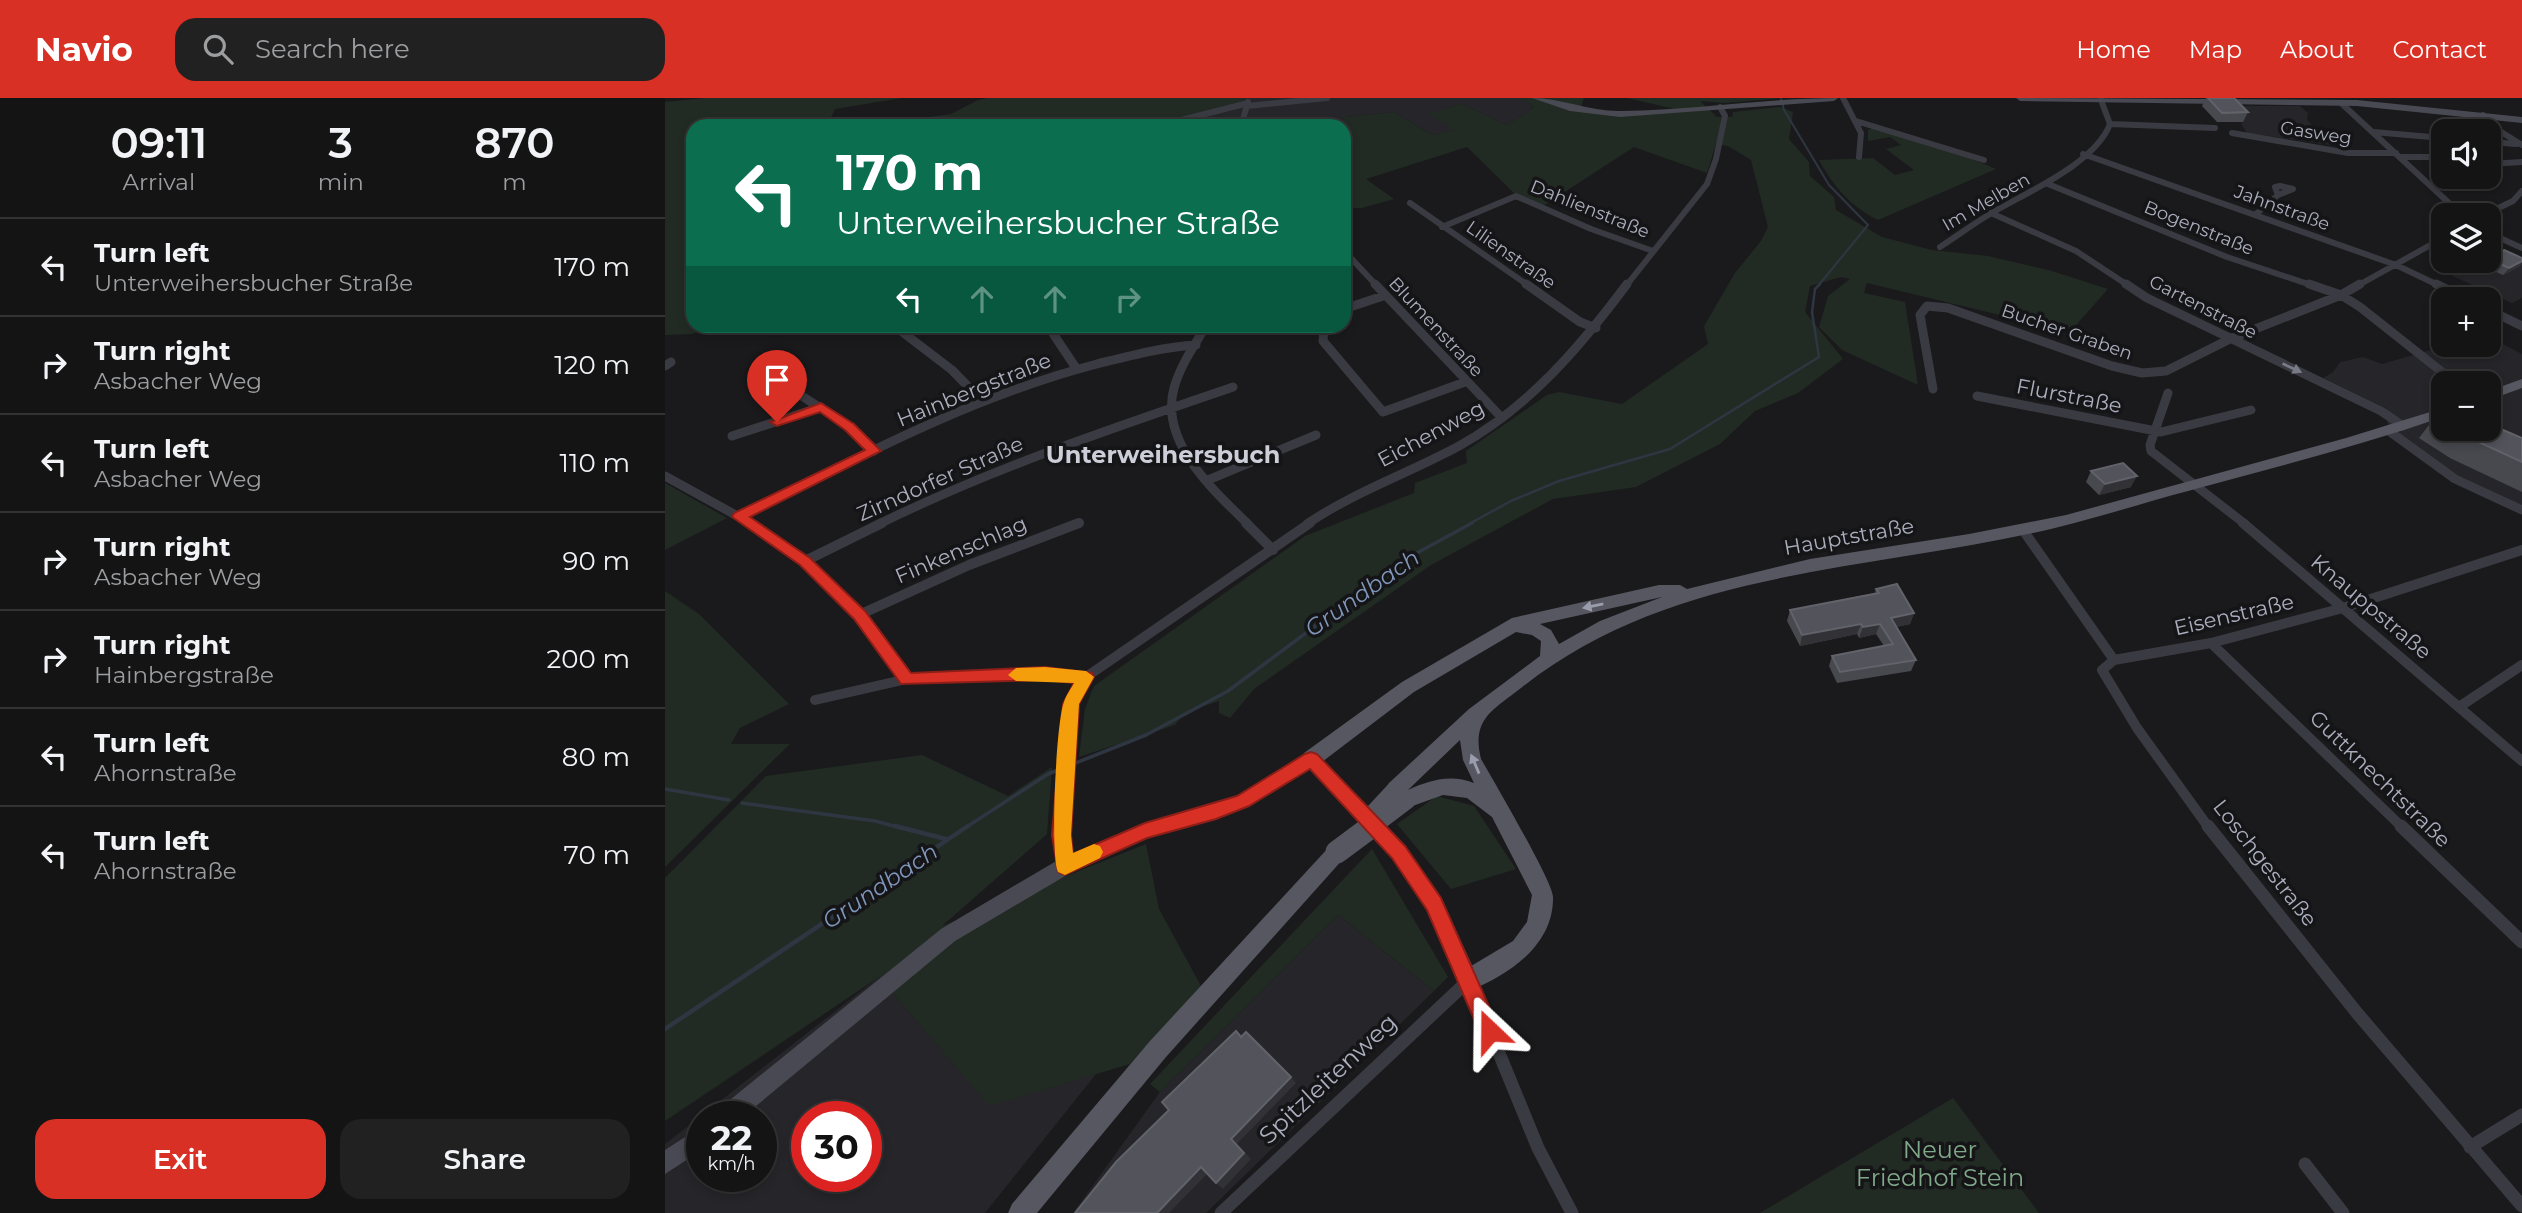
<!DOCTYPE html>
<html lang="en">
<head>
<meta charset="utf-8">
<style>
	body { margin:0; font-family:Montserrat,sans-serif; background:#212122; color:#f1f3f6; height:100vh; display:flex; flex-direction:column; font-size:26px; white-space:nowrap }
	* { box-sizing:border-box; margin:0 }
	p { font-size:23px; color:#9d9ea0 }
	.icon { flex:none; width:38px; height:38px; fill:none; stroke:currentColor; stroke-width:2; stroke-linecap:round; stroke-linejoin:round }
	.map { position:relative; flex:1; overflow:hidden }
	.side { display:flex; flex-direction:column; background:#141415; width:665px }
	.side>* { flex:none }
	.guide { position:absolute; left:21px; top:21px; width:665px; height:214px; border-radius:21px; box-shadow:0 4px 10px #0003,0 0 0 2px #333334; background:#0b6e4f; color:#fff; overflow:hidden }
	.tools { position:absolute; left:1766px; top:21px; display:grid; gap:14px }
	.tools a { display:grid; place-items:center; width:70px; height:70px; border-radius:14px; background:#141415; box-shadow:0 4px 10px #0003,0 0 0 2px #333334; font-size:35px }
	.speed { position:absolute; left:21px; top:1003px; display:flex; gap:14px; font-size:35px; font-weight:700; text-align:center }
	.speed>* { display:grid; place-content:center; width:91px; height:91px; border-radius:50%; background:#141415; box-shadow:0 4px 10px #0003,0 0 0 2px #333334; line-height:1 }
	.speed small { font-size:18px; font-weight:400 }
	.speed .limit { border:10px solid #d22; background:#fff; color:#111 }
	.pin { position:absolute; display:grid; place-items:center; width:60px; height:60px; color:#fff; margin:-72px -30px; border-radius:50% 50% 50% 0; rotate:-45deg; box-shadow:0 0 7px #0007 }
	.pin .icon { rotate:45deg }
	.me { position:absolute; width:77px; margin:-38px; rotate:337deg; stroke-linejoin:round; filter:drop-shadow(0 0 5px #0008) }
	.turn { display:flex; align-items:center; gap:24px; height:147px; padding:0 35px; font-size:32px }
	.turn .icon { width:91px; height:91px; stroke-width:2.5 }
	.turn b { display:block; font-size:49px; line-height:60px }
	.lanes { display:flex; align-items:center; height:66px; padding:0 35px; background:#0003; justify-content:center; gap:35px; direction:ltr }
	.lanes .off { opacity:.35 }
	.eta { display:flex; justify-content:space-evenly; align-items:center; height:119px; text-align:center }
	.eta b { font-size:42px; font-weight:600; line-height:49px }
	.button { display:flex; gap:14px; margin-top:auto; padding:14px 35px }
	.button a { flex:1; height:80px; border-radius:21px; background:#d93025; color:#fff; font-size:28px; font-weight:600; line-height:80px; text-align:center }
	.button a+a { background:#212122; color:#f1f3f6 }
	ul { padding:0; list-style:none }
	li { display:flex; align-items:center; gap:21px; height:98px; padding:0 35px; border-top:2px solid #333334 }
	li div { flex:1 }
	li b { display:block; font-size:26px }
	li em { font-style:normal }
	header { display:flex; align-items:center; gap:42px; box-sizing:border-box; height:98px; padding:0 35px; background:#d93025; color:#fff }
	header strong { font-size:33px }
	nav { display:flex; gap:38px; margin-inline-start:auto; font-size:24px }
	.search { width:490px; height:63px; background:#212122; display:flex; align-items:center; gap:18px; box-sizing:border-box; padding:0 24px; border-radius:21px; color:#9d9ea0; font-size:26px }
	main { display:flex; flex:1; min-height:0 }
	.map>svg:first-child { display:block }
	.built { fill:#262529; fill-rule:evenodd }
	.green { fill:#212b23 }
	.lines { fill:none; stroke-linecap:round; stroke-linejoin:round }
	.stream-far3 { stroke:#2e3642; stroke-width:2 }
	.stream-far2 { stroke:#2e3642; stroke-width:2.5 }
	.stream-far1 { stroke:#2e3642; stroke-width:3.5 }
	.stream { stroke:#2e3642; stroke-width:4.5 }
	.street-far3 { stroke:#3a3a42; stroke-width:6 }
	.street-far2 { stroke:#3a3a42; stroke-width:9 }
	.street-far1 { stroke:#3a3a42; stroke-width:10 }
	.street { stroke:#3a3a42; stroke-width:13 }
	.secondary { fill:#484952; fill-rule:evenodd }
	.primary { fill:#565761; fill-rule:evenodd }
	.primary-bridge-far1 { stroke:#565761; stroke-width:18 }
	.primary-bridge { stroke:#565761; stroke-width:23 }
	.wall { fill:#48494f }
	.shaded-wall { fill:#313136 }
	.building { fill:#53545b; stroke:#61626a; stroke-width:2 }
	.oneway { fill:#787a86 }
	.oneway2 { fill:#9a9dab }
	.route { fill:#d93025; stroke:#8d1f18; stroke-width:2 }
	.slow { fill:#f59e0b }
	.labels { text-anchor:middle; stroke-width:7; stroke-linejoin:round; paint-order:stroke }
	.far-street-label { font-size:18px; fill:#abaebd; stroke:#151417 }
	.street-label { font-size:21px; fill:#abaebd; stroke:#151417 }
	.water-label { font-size:23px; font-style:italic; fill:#7f97ba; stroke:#151417 }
	.quarter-label { font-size:24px; font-weight:bold; fill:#ccced8; stroke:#151417 }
	.near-street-label { font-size:24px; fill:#abaebd; stroke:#151417 }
	.near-park-label { font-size:24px; fill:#80a989; stroke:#151417 }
</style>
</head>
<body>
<header>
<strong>Navio</strong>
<div class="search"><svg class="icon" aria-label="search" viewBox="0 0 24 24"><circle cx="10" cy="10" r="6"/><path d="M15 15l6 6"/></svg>Search here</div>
<nav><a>Home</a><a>Map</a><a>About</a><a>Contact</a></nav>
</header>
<main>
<section class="side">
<div class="eta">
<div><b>09:11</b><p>Arrival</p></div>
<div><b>3</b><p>min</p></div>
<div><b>870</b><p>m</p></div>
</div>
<ul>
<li><svg class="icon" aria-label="left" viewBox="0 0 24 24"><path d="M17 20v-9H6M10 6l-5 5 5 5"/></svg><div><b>Turn left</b><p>Unterweihersbucher Straße</p></div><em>170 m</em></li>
<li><svg class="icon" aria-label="right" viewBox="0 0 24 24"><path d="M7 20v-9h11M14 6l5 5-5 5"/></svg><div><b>Turn right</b><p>Asbacher Weg</p></div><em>120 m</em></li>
<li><svg class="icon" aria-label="left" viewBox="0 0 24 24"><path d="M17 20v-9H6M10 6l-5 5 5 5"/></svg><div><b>Turn left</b><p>Asbacher Weg</p></div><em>110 m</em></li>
<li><svg class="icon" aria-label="right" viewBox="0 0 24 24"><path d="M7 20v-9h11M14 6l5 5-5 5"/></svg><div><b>Turn right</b><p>Asbacher Weg</p></div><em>90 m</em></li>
<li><svg class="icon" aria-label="right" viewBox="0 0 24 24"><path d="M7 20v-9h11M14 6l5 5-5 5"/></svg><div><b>Turn right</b><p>Hainbergstraße</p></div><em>200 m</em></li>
<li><svg class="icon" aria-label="left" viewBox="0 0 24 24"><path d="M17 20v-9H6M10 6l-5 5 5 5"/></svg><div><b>Turn left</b><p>Ahornstraße</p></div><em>80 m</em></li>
<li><svg class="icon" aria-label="left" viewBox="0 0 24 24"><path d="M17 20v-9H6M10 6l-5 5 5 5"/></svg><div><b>Turn left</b><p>Ahornstraße</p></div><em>70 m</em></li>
</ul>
<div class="button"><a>Exit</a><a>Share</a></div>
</section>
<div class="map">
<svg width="1857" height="1115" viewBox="0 0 1857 1115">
	<rect width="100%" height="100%" fill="#1a1a1c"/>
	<path class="built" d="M579,0h278l12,9 -27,18 -45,-21 -33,9 26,17 -23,5 -38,-23 -48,5 -5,9h-188l90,-25z
		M1562,8h73l8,7 -1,7 24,25 -84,-12 -6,-9 2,-2z
		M1824,153l33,12v35l-10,5 -68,-31 23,-11h22z
		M1824,239l33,17v158l-47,-24 -87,-59 -2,-21 -63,-30 10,-6 7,-10 23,-5 19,7 66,-19h41zM1778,285h46v46h-46z
		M673,817l96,76 -228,222h-133l87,-121z
		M214,879l110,128 107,-31 -111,139h-320v-69zM37,1018h59v60h-59zM142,1018h59v60h-59z"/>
	<path class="green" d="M41,0h196l-67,11 -8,17h-134v200h16l-16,8 -28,1v-233z
		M322,0h257l-1,3 -90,25h-294l92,-12 27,-14z
		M857,0h62l-4,11 64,4 31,-4 -48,-11h157l-60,5 -24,-2 17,16h15l1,-5 47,-5 13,5 -4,27 20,23 1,14 24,21 2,13 46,27 50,13 56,6 64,15 56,18 -38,43 -203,-49 -3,10 41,9 13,83 -76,-35 -23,-23 9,-31 22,-17 -9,-2 -31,9 -5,26 38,47 -45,34 -43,18 -35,33 -84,43 -83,12 -122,66 -177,124 -24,29 -11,-5v-12l-35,12 -9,12 -96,32 6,-48 9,-23 211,-150 109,-43 1,-10 52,-20 -1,-12 81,-56 12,-3 63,12 86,-60 -4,-18 31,-53 26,-32 7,-14 -17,-67 -23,-14 -12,-2 -9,29 -73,-26 -91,59 -29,-13 -47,-46 -101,32 28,20 -32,9h-18v-82h-3l4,-9 49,-5 38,23 22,-5 -26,-17 34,-9 45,21 27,-18z
		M1210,29l79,24 42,18 -118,51c-27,-13 -45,-34 -59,-60l54,-2 22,17 19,-5 -28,-21 15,-4 -11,-8 -22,4v-11z
		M0,385l62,35 -62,32z
		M0,493l34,23 90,90 -49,24 -9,16h59l-125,123z
		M257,657l86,41 44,-29 -5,67 -105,92 204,-82 13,65 42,77 -71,78 -141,42 -110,-129 -214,144v-243l101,-102z
		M772,698l37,10 42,63 -65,20 -54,-65z
		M707,751l76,128 -14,14 -96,-76 -178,177 -10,-8z
		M1288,1000l86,115h-279z"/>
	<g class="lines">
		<path class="stream-far3" d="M1116,0l3,12 45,75 39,40 -50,61"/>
		<path class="stream-far2" d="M804,426l42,-23 48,-20 111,-32 149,-92 -7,-45 3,-23 5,-5"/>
		<path class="stream-far1" d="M0,691l64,11
			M77,705l133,18 26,7
			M300,730l83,-54 98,-39 82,-44 176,-131 68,-37"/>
		<path class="stream" d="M230,728l51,13
			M0,931l303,-203"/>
		<path class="street-far3" d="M1178,0l18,35 -2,24
			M1676,5l121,112
			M582,8l80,-8
			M1818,17l4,8 35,22
			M1191,23l128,39
			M1445,26l105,4
			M493,28l90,-23
			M576,28l7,-24
			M1708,34l70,6
			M1567,35l116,20h48
			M1824,44l28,2
			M1418,56l313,111 44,21
			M1735,59h43
			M1824,66l33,-2
			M1383,86l179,73 87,29
			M1615,88l13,3 -15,6 -3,-8z
			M745,105l119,83
			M1326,115l85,38 53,35
			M1590,117l23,-20
			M1797,117l24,-1 27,-13 9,-10
			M777,129l74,-31 75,33 62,22
			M1824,135l33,15
			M1275,149c17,-11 33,-23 50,-33 35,-21 105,-50 120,-90l-9,-24
			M679,159l5,-1 28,30
			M961,188l81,-102 9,-25 9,-43 -5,-9
			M1692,188l86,-48"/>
		<path class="street-far2" d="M710,186l127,134
			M861,186l54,38 16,6
			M1461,186l21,14 234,113 22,15
			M1644,186l32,11 19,12 96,76
			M1771,186l31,15
			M679,211l39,-13
			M1824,212l33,16
			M383,228l28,42
			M525,228l14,3
			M541,228c-12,20 -26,40 -32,62 -15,54 40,103 74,136
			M659,228l-1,15 60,71 82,-30
			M236,233l51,39 30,31
			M0,268l6,-4
			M112,282l73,47 24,24
			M1268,291l-13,-74 7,-9 21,2 164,58 30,7 24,-2 64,-32 111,-44 19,-11
			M1503,295l-18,52 1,6 94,73
			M1312,298l184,36 90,-22
			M1724,333l66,48 67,31
			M67,338l89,-29
			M0,378l87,48
			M543,382l108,-45
			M74,419c116,-58 231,-120 358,-153 32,-8 65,-17 99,-19
			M214,426c114,-56 234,-96 354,-137
			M410,426l4,-1
			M642,426c47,-32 102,-51 152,-78 70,-39 121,-99 168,-162"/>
		<path class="street-far1" d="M85,425c66,39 111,95 157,156
			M581,425l27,27
			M1578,425l279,238
			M1358,432l91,130
			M140,463l77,-38
			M194,517l110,-50 110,-42
			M1546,545l192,185
			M1449,562l-12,10 35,58 72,100
			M1449,562l97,-17 132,-35 179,-58
			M150,602l92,-21 138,-6 41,4
			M1794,609l63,-42
			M398,730l8,-124 15,-27 224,-154"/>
		<path class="street" d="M398,728l2,40
			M1543,728l149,187 165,193
			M1736,728l121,116
			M1805,1049l52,-32
			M1640,1066l38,49
			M556,1115l248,-233 69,168 34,65"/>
		<path class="secondary" d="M867,0c30,0 59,14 90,13 72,-1 144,-13 216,-13l-4,3 -214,16 -50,-6z
			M1351,0l341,2 165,17v6l-165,-17 -337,-5z
			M646,654l6,2 87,92 37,52 38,82 -3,7 -7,3 -7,-3 -35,-77 -35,-52 -83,-89 -60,37 -34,14 -68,18 -75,34 -117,69 -211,175h-27l3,-8 221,-179 117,-69 87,-37 69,-18 23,-9z
			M37,1028v24l-37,24v-24z"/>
		<path class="primary" d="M1857,281v9l-33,12v-9z
			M1778,310v9c-84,29 -170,51 -255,74 -45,12 -88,26 -133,37 -182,44 -381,38 -534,160 -28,22 -50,31 -40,71 12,21 72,123 72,138 1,48 -44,78 -84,94l-8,-3 -3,-8 3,-8 52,-31 14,-19 5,-27 -40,-78 -25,-19 -24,-3 -36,13 -7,-2 -3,-6 2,-4 -10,-1 -3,-6 3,-6 80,-74 71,-53 1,-15 -9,-6 -16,-3 -102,60 -96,73 -7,2 -7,-2 -2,-6 2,-6 98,-71 110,-64 147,-33h21l7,4 123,-30 159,-25 97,-19 280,-77zM997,499l-62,24 -41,23 -8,-14 -11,-6zM795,642l3,20 11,23c-23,-9 -44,-3 -66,7z
			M672,745l7,3 3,6 -3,6 -178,199 -129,156h-29l4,-9 138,-163 180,-195z"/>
		<path class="primary-bridge-far1" d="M705,719l26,-28
			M705,730l37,-28"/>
		<path class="primary-bridge" d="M672,754l35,-26"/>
	</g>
	<path class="wall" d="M1541,0l42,14 -5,10h-26l-15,-16z
		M1824,160l31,8 -17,9 -21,-9 4,-5h3z
		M1778,316v15h46l33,9v54l-72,-34 -31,-20 17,-22z
		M1426,373l40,16 -32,8 -13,-13z
		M1211,491l38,24 -4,11 -14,3 20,33 -5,11 -74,12 -8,-17 3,-10 52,-10 -8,-12 -17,4 -2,-4 -57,12 -13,-25 3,-11 85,-17z"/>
	<path class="shaded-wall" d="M1857,163v3l-2,2 -17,9 6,-7z
		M1472,378l-6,11 -32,8 6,-11z
		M1249,515l-4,11 -23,5 4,-11z
		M1196,526l-4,10 -57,12 2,-11z
		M1215,526l-4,10 -17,4 4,-11z
		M626,979l5,6 -59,61 14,15 -28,30 -7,-6 15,-44z
		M536,1069l7,6 -39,40h-12z"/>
	<path class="building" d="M1543,0h26l14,14 -26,1z
		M1839,152l18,8v3l-13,7 -20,-9v-1z
		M1778,316v7l-7,-5z
		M1824,326l33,14v24l-54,-25 -13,-8h34z
		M1458,365l14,13 -32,8 -14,-13z
		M1232,486l17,29 -23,5 25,42 -76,12 -8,-16 61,-12 -13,-20 -17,3 -2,-3 -59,11 -12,-25 89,-17 -3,-4z
		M571,933l5,6 5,-5 45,45 -60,62 13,14 -28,30 -15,-16 -44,46h-82l41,-51 53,-52 -7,-8z"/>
	<defs><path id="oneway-solid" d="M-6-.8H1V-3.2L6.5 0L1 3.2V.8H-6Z" transform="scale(1.75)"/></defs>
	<use class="oneway" href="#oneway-solid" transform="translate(1627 270) rotate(25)"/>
	<g class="oneway2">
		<use href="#oneway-solid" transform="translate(928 508) rotate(169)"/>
		<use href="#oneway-solid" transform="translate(810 666) rotate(-113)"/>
	</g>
	<path class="route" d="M156,305l33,21 27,27 -131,66 60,41 55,53 46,62 134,-6 47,6 2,4 -15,27 -8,131 2,19 72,-31 92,-27 68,-42 6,-2 6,2 88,92 36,52 59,133 -3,7 -7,3 -8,-3 -55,-128 -35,-52 -82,-89 -61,37 -33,13 -69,19 -82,37 -7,-3 -6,-37 11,-131 11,-21 -29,-3 -144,4 -47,-65 -54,-54 -68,-48 2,-4 131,-63 -20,-20 -25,-18 -43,14 -7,-4z"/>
	<path class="slow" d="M380,569l41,4 8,6 -15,27 -8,131 2,18 21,-9 6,2 3,6 -3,6 -35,17 -7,-3c-8,-18 -2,-150 6,-170 2,-7 7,-13 10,-19l-58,-2 -8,-6 8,-7z"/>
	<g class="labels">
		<g class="far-street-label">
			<text transform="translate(1651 35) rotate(9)" y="6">Gasweg</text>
			<text transform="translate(1321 104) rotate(-30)" y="6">Im Melben</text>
			<text transform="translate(1617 110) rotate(20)" y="6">Jahnstraße</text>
			<text transform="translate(925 111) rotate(22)" y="6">Dahlienstraße</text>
			<text transform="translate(1534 130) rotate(22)" y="6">Bogenstraße</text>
			<text transform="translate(846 157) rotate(35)" y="6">Lilienstraße</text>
			<text transform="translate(1538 209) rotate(27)" y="6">Gartenstraße</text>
			<text transform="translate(771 229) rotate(47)" y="6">Blumenstraße</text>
			<text transform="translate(1402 234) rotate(19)" y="6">Bucher Graben</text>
		</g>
		<g class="street-label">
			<text transform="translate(309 292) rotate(-22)" y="7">Hainbergstraße</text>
			<text transform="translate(1404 298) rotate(11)" y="7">Flurstraße</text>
			<text transform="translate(766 336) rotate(-28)" y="7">Eichenweg</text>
			<text transform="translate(275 381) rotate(-24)" y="7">Zirndorfer Straße</text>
			<text transform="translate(1184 439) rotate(-10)" y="7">Hauptstraße</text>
			<text transform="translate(296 452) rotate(-23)" y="7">Finkenschlag</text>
			<text transform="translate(1706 509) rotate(40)" y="7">Knauppstraße</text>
			<text transform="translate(1569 517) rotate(-13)" y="7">Eisenstraße</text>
			<text transform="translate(1715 681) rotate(44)" y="7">Guttknechtstraße</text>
			<text transform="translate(1600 765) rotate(52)" y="7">Loschgestraße</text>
		</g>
		<g class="water-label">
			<text transform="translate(697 495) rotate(-35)" y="8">Grundbach</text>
			<text transform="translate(215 788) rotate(-34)" y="8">Grundbach</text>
		</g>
		<g class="quarter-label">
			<text x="498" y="365">Unterweihersbuch</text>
		</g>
		<g class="near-street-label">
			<text transform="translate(663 981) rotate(-43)" y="8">Spitzleitenweg</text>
		</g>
		<g class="near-park-label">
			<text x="1275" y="1060">Neuer<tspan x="1275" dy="28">Friedhof Stein</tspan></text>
		</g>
	</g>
</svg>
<div class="tools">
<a><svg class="icon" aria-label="sound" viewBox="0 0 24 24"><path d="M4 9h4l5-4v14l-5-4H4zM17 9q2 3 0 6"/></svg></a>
<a><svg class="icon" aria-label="layers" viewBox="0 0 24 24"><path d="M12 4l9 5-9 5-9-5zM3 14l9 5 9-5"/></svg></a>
<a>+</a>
<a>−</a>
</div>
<div class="speed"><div>22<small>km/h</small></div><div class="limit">30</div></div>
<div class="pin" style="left:112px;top:324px;background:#d93025"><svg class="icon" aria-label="arrive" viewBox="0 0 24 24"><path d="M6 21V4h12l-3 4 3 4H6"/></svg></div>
<svg class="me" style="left:825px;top:933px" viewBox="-20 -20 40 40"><path d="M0-17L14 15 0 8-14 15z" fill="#d93025" stroke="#fff" stroke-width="4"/></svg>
<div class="guide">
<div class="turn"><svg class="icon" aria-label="left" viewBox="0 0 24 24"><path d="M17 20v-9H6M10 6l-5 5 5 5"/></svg><div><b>170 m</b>Unterweihersbucher Straße</div></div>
<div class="lanes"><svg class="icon" aria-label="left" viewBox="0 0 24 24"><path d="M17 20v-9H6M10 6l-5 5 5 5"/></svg><svg class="icon off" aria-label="ahead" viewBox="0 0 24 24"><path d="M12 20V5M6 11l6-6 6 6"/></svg><svg class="icon off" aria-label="ahead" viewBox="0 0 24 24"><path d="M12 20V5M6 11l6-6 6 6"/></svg><svg class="icon off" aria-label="right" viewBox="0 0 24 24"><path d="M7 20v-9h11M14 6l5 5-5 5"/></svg></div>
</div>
</div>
</main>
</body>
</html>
